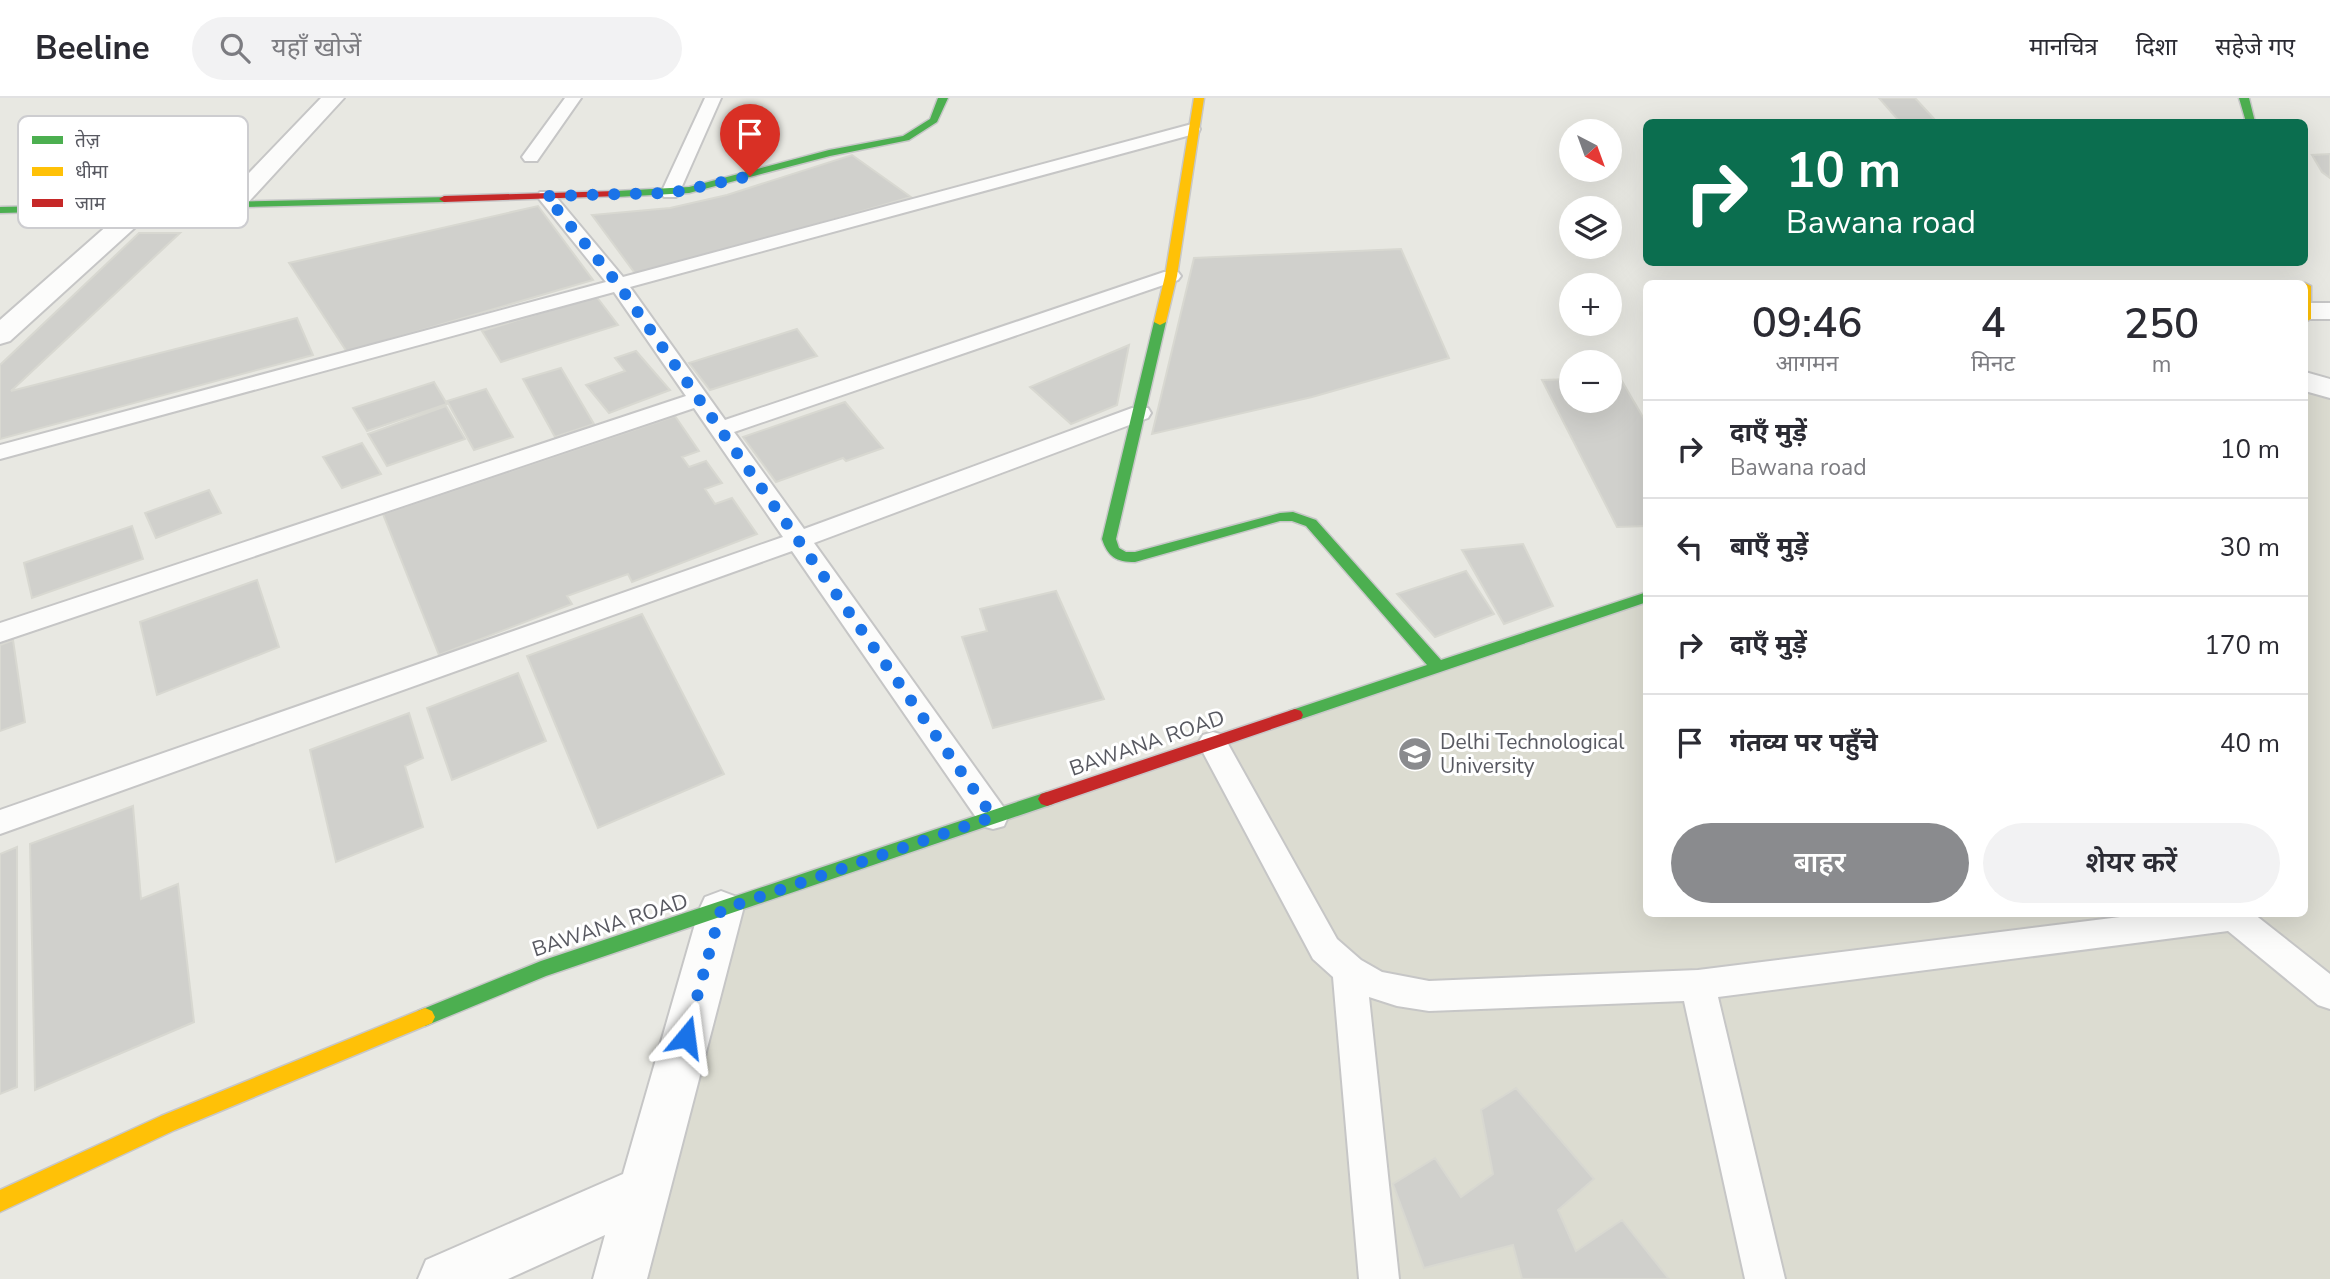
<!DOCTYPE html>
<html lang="hi">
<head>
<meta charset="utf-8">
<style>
	body { margin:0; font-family:"Nunito Sans","Noto Sans Devanagari",sans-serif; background:#f2f2f3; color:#2b2b33; height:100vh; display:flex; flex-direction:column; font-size:26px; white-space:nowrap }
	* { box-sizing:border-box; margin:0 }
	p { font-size:23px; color:#7c7c81 }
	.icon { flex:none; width:38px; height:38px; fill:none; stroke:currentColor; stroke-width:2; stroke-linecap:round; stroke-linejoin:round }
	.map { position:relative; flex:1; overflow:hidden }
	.sheet { position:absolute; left:1643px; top:182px; width:665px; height:637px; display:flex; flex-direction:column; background:#fff; border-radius:10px; box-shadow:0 7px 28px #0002 }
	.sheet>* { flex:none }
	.guide { position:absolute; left:1643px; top:21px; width:665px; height:147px; border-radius:10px; box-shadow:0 7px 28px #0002; background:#0b6e4f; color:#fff; overflow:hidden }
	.needle { width:46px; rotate:139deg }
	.tools { position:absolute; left:1559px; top:21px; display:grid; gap:14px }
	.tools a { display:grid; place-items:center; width:63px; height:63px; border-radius:50%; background:#fff; box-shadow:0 7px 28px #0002; font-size:35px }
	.pin { position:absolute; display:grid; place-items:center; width:60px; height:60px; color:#fff; margin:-72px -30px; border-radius:50% 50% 50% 0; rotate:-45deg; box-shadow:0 0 7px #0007 }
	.pin .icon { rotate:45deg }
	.me { position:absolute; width:77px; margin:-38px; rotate:16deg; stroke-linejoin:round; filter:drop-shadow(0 0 5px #0008) }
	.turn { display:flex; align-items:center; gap:24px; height:147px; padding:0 28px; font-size:32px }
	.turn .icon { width:91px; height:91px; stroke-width:2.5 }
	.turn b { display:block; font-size:49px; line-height:60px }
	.eta { display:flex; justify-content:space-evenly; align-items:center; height:119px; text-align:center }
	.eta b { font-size:42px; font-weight:600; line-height:49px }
	.cta { display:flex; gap:14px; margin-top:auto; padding:14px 28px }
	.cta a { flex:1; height:80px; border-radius:42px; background:#8a8b8e; color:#fff; font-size:28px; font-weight:600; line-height:80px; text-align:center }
	.cta a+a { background:#f2f2f3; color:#2b2b33 }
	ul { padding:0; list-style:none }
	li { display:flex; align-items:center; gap:21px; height:98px; padding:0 28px; border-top:2px solid #e1e1e2 }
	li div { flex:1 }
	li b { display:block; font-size:26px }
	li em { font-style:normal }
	header { display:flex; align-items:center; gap:42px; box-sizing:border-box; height:98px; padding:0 35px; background:#fff; border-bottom:2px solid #e1e1e2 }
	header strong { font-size:33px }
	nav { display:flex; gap:38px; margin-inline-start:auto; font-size:24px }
	.search { width:490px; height:63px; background:#f2f2f3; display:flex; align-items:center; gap:18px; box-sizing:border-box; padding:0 24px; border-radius:38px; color:#7c7c81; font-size:26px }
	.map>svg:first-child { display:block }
	.education { fill:#dcdcd1 }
	.building { fill:#d0d0cc; stroke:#d8d8d1; stroke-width:2 }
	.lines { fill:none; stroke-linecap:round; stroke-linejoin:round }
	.lane-casing { stroke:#c6c6c6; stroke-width:4 }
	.street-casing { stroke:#c6c6c6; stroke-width:4 }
	.fast-casing { stroke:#c7c7c8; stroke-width:3 }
	.slow-casing { stroke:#c7c7c8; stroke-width:3 }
	.jam-casing { stroke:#c7c7c8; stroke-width:3 }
	.lane { fill:#fcfcfb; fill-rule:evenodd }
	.street { fill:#fcfcfb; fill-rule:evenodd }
	.fast { fill:#4caf50; fill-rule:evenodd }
	.slow { fill:#ffc107; fill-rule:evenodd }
	.jam { fill:#c62828; fill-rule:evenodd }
	.route { stroke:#1a73e8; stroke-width:12; stroke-dasharray:0 21.6 }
	.labels { text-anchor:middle; stroke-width:6; stroke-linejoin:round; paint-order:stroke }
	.poi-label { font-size:21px; fill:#585961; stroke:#fff; text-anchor:start }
	.street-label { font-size:21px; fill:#585961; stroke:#fff }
	.key { fill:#fff; stroke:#cdcdd0; stroke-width:2 }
	.key-label { font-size:19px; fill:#585961 }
</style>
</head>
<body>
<header>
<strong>Beeline</strong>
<div class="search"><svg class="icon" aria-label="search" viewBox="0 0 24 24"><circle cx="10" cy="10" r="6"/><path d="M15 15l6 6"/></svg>यहाँ खोजें</div>
<nav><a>मानचित्र</a><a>दिशा</a><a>सहेजे गए</a></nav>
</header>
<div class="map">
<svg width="2330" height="1181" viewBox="0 0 2330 1181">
	<rect width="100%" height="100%" fill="#e8e8e2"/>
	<path class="education" d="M2305,285l25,8v888h-1707l98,-369 926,-313v317h658z"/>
	<path class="building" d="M1879,0h36l22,24h-37z
		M2330,56v24l-8,-6 -10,-17z
		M852,57l59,42 -274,79 -45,-61 78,-7 57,-13z
		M538,108l55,74 -246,72 -58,-89z
		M139,135h41l-169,158 286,-73 16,37 -313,84v-74z
		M1401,151l48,109 -137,39 -160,37 42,-176z
		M596,198l22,29 -117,37 -19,-31z
		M797,231l20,27 -107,34 -21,-27z
		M1129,247l-12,60 -46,19 -41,-37z
		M636,253l34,39 -61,23 -23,-28 39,-14 -10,-13z
		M561,270l33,56 -39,13 -32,-58z
		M1619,278l28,48v102l-30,1 -75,-147 30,-1v22h38v-24z
		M434,284l13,22 -80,27 -14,-23z
		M486,291l27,48 -39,13 -27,-49z
		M845,304l38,46 -37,13 -3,-3 -67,24 -33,-45z
		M446,308l19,33 -78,27 -19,-32z
		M675,318l24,35 -17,6 7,10 17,-6 16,22 -17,6 10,15 17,-6 25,36 -125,48 -4,-8 -61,22 5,8 -133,51 -56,-141z
		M362,345l19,31 -39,14 -19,-31z
		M209,392l12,23 -65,25 -11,-25z
		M132,428l11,33 -111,39 -8,-35z
		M1523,446l30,62 -49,18 -42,-74z
		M1466,473l28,43 -59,23 -38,-43z
		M257,482l22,67 -122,48 -17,-73z
		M1056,493l48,108 -111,29 -31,-91 25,-6 -7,-22z
		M642,516l82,160 -126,54 -71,-172z
		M13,542l12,82 -25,9v-86z
		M518,575l28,68 -94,39 -25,-72z
		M409,615l14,45 -18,8 18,61 -87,35 -26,-112z
		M133,708l8,93 37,-15 16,138 -159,68 -5,-246z
		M17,749v240l-17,7v-240z
		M1516,990l78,91 -36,31 18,41 46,-31 47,59h-147l-9,-34 -89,23 -31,-84 42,-26 26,39 32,-23 -12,-64z"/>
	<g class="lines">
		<g class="lane-casing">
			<path id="lane" d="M565,0h16l-44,63h-12l-3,-4z
				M705,0h16l-42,95 -3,4h-12l-3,-4z
				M1192,26l6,1 2,4 -2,4 -568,154 95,133 439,-148h14l3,4 -3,4 -444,152 70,97 328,-121h16l3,5 -3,5 -334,125 190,265 4,9 -4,9 -11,3 -11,-3 -190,-275 -792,283v-24l783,-273 -89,-129 -694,234v-19l686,-227 -72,-104 -614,167v-14l606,-163 -66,-82 -3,-4 3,-4h12l71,85z
				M1213,634l10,3 114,204 24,21 21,12 47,9 269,-11 446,-56h110l76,60v35l-12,-4 -90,-74 -510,66 67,282h-40l-61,-278 -255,10 -32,-5 -28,-9 30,282h-40l-26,-302 -20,-18 -115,-216 5,-8z"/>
		</g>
		<g class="street-casing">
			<path id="street" d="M321,0h23l-102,111 -9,3 -9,-3 -4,-5 4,-5z
				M143,101l9,3 4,5 -4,5 -142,129 -10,3v-24l134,-118z
				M2305,205h25v16h-25z
				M2305,274l25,7v19l-25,-7z
				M721,793l16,6 6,13 -96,369h-54l12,-44 -97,44h-90l8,-19 197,-86 76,-264 6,-13z"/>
		</g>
		<g class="fast-casing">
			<path id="fast" d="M938,0h10l-11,24 -28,18 -79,16 -141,37 -73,4 -5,-3 5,-3 73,-4 140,-37 74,-14 27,-17z
				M2239,0h10l6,24h-9z
				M448,99v4l-4,1 -444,11v-6z
				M1160,221l6,3 -50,217 3,9 7,4h9l145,-39 13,-1 23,8 125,140 206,-68v10l-346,117h-12l-2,-4 2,-4 138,-46 -121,-139 -14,-5h-12l-145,41c-19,0 -27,-5 -33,-23l52,-217z
				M1047,694l6,2 3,5 -3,5 -507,172 -121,50 -7,-3 -3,-6 3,-6 123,-50z"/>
		</g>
		<g class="slow-casing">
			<path id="slow" d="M1194,0h10l-27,178 -11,46 -6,3 -6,-3 11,-46z
				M2305,185l6,3v33l-6,3v-38h-3z
				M425,910l7,3 3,6 -3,6 -257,107 -175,82v-22l161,-74z"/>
		</g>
		<g class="jam-casing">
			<path id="jam" d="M616,93l4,1v4l-176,6 -5,-3 5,-3z
				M1295,611l6,2 2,4 -2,4 -254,87 -6,-2 -3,-5 3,-5z"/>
		</g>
		<use href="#lane" class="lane"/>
		<use href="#street" class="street"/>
		<use href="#fast" class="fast"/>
		<use href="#slow" class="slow"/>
		<use href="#jam" class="jam"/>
	</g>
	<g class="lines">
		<path class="route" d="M686,939l35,-127 272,-93 -375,-533 -72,-88 124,-3 80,-17"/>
	</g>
	<defs>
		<g id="university-disc" transform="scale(1.75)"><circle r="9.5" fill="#8a8b8e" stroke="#fff"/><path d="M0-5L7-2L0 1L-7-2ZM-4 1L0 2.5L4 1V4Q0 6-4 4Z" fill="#fff"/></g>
	</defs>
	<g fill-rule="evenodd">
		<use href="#university-disc" x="1415" y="656"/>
	</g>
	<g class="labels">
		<g class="poi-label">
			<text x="1440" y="651">Delhi Technological<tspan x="1440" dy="24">University</tspan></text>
		</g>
		<g class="street-label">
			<text transform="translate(1147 645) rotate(-19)" y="7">BAWANA ROAD</text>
			<text transform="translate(610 827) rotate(-18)" y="7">BAWANA ROAD</text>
		</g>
	</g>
	<rect x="18" y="18" width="230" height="112" rx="10" class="key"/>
	<rect x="32" y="38" width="31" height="8" fill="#4caf50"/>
	<rect x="32" y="69" width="31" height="9" fill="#ffc107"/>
	<rect x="32" y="101" width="31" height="8" fill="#c62828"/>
	<g class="key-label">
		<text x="75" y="49">तेज़</text>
		<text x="75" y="80">धीमा</text>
		<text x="75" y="112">जाम</text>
	</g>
</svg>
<div class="tools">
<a><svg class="needle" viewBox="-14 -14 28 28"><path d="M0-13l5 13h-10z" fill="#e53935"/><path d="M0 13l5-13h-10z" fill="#7c7c81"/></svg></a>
<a><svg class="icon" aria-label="layers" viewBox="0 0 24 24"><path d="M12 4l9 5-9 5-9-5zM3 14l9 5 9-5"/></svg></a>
<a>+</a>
<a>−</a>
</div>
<div class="pin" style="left:750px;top:78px;background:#d93025"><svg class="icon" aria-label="arrive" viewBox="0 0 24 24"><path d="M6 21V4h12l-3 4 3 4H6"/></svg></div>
<svg class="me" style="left:686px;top:939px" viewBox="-20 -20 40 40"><path d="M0-17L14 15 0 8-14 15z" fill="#1a73e8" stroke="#fff" stroke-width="4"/></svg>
<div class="guide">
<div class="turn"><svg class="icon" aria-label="right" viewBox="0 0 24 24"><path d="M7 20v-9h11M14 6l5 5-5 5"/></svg><div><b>10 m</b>Bawana road</div></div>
</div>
<section class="sheet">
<div class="eta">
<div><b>09:46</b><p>आगमन</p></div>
<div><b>4</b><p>मिनट</p></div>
<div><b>250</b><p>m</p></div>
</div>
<ul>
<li><svg class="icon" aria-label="right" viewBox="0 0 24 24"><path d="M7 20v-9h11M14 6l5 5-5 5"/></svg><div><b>दाएँ मुड़ें</b><p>Bawana road</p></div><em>10 m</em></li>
<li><svg class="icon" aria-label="left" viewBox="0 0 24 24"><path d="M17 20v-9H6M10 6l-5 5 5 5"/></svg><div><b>बाएँ मुड़ें</b></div><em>30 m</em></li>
<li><svg class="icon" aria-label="right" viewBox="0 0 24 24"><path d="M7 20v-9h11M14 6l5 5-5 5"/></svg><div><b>दाएँ मुड़ें</b></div><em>170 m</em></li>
<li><svg class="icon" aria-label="arrive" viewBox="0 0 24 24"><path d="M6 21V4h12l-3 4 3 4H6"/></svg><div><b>गंतव्य पर पहुँचे</b></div><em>40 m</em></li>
</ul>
<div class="cta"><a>बाहर</a><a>शेयर करें</a></div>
</section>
</div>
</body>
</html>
